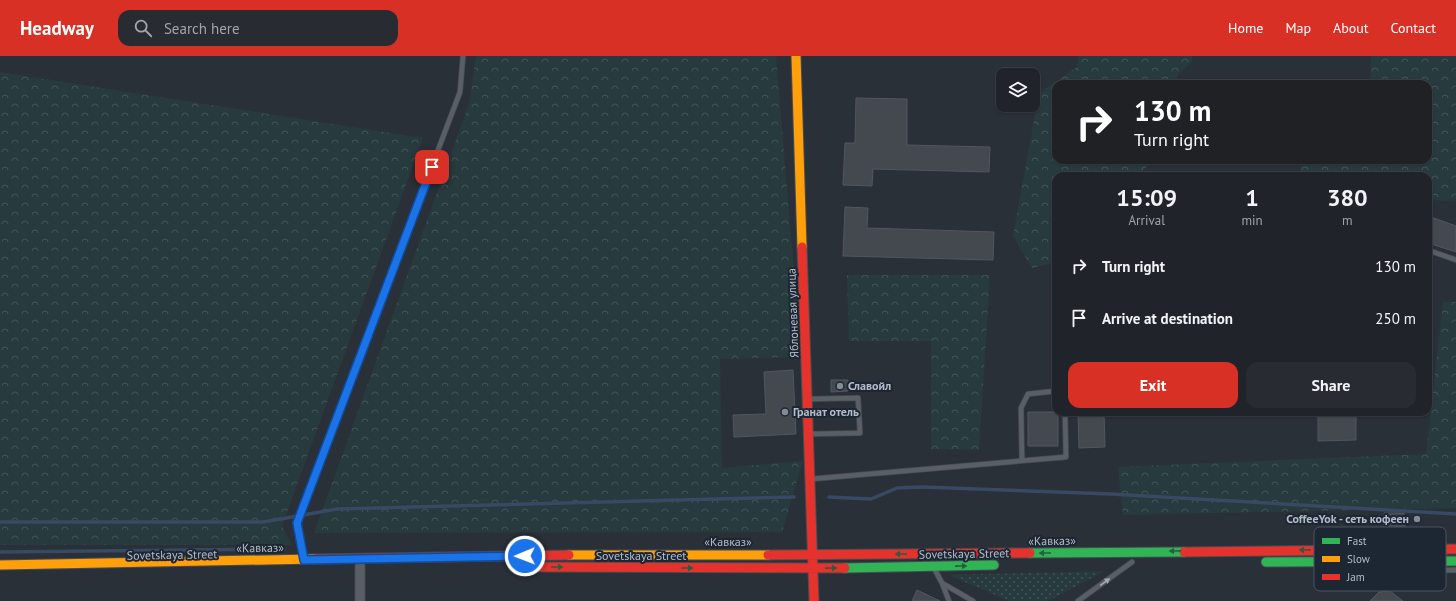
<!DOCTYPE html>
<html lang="en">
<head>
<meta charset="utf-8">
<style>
	body { margin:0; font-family:"PT Sans",sans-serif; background:#282c32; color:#f1f3f6; height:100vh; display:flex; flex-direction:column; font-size:15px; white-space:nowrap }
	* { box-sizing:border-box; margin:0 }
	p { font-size:13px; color:#a2a4a8 }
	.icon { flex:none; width:22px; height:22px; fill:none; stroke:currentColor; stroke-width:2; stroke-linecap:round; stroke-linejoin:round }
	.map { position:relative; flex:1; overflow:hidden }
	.panel { position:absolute; left:1052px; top:116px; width:380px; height:244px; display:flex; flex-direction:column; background:#20242a; border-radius:12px; box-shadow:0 1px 3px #0004,0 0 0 1px #3d4147 }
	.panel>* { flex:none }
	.top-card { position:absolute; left:1052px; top:24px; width:380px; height:84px; border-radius:12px; box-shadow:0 1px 3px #0004,0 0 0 1px #3d4147; background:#202124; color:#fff; overflow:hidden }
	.tools { position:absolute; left:996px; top:12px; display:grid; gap:8px }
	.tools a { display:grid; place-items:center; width:44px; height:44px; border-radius:8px; background:#20242a; box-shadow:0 1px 3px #0004,0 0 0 1px #3d4147; font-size:20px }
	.pin { position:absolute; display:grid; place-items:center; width:34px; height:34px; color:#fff; margin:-17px; border-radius:8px; box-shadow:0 2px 6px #0006 }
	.me { position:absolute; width:44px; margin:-22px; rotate:269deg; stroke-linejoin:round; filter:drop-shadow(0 0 3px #0008) }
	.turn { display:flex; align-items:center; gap:14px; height:84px; padding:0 16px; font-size:18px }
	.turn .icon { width:52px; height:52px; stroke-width:2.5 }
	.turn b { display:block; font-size:28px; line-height:34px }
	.eta { display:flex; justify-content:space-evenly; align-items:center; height:68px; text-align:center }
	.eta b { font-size:24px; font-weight:800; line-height:28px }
	.cta { display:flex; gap:8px; margin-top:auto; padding:8px 16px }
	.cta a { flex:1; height:46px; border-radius:12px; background:#d93025; color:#fff; font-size:16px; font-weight:800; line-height:46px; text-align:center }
	.cta a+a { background:#282c32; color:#f1f3f6 }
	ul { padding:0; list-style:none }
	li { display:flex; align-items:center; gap:12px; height:52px; padding:0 16px }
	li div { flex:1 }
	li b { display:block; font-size:15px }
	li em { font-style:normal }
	header { display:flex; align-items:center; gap:24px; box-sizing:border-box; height:56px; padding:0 20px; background:#d93025; color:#fff }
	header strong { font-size:19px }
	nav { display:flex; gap:22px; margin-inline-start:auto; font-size:14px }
	.search { width:280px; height:36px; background:#282c32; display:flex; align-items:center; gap:10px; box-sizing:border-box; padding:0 14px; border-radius:12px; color:#a2a4a8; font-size:15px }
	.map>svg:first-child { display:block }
	.grass { fill:url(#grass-dots) }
	.forest { fill:url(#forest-crowns) }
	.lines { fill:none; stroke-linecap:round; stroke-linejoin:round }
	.stream { stroke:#384963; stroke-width:3.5 }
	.building { fill:#444950; stroke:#52575f }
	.lane-casing { stroke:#484c53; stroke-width:6 }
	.street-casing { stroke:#484c53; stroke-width:11 }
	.fast-casing { stroke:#484c53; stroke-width:11 }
	.slow-casing { stroke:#484c53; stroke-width:11 }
	.jam-casing { stroke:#484c53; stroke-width:11 }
	.lane { stroke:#5a5e66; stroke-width:4.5 }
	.street { stroke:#5a5e66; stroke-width:9 }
	.fast { stroke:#30b455; stroke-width:9 }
	.slow { stroke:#ff9f0a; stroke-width:9 }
	.jam { stroke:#e5322d; stroke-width:9 }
	.oneway { fill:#255f41 }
	.oneway2 { fill:#a2a9b5 }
	.route-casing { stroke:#114b97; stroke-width:10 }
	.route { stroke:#1a73e8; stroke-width:7 }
	.poi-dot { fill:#848b96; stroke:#1d2633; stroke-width:1.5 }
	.labels { text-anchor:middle; stroke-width:4; stroke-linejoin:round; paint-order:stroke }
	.street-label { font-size:12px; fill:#b4bcc9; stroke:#1d2633 }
	.poi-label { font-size:12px; font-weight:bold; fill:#b4bcc9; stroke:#1d2633; text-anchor:start }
	.key { fill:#1d2633; stroke:#4a5360; stroke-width:1 }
	.key-label { font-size:11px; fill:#b4bcc9 }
</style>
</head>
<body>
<header>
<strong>Headway</strong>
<div class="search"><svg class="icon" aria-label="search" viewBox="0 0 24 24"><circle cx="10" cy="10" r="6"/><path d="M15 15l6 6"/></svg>Search here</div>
<nav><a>Home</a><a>Map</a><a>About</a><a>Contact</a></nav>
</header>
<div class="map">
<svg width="1456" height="545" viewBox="0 0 1456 545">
	<defs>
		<pattern id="grass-dots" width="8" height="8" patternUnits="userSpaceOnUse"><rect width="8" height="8" fill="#273a3e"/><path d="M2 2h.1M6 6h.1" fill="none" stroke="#445559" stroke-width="1.8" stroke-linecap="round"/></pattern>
		<pattern id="forest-crowns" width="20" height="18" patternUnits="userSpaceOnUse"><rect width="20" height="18" fill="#273a3e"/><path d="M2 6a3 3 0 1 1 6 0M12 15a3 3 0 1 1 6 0" fill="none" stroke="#445559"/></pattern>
	</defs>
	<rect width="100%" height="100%" fill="#2a3038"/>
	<path class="grass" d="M1105,515l-57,30h-39l-60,-26z"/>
	<path class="forest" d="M476,0h300l25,301 -81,2 2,109 81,-7 -21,71 -468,1 155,-429z
		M1078,0h114v6l-15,13 1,9h-122v76h97l-15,16h-82v84l-3,3 -21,5 -19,-32 26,-143 38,-26z
		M1371,0h85v145l-28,-1v-24h-128l1,-16h127v-76h-120l62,-1z
		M0,16l423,66 -141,388 10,19h-292z
		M847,219h143l-11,175 -48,-1v-108h-82z
		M1443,246h13v206l-333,7 -5,-48 308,-13z"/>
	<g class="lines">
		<path class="stream" d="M829,441l42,2 26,-11 25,-1 189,7 345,20
			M0,466h263l74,-13 457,-12
			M0,496l284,-3"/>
	</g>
	<path class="building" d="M856,42l51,1v46l83,2 -1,25 -116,-3 -1,17 -29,-1 2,-42h10z
		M845,151l23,1 -1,20 127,4 -1,28 -150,-4z
		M1428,160l28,10v26l-28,-9z
		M793,314l3,64 -62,3 -1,-22 33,-1 -2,-42z
		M831,324h17v11l-17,1z
		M1028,356h30v34h-30z
		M1078,356h26l1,35 -26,1z
		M1318,356h38v28l-38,1z
		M1384,457h20l1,14 -21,1z
		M917,534l23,11h-28z
		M1390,535l13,10h-33l9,-9z"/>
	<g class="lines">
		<g class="lane-casing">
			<path id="lane" d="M1428,194l28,10
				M808,343l50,-1 2,35 -50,1
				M1022,404l-1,-52 7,-14 28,-3
				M811,423l255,-22 -1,-45
				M304,500l-7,-33 163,-431 3,-36
				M1393,511l6,4 57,-1
				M935,514l7,13 31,18
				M942,527l7,18
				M1078,545l54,-39"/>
		</g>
		<g class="street-casing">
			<path id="street" d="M360,545v-35"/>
		</g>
		<g class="fast-casing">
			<path id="fast" d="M1030,497l154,-1
				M1266,506l190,-1
				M845,512l149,-3"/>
		</g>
		<g class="slow-casing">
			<path id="slow" d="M796,0l6,191
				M569,499h199
				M0,509l314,-6"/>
		</g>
		<g class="jam-casing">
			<path id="jam" d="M802,191l12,354
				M1184,496l272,-3
				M768,499l262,-2
				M314,503l255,-4
				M540,511l305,1"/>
		</g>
		<use href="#lane" class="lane"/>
		<use href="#street" class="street"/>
		<use href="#fast" class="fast"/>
		<use href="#slow" class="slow"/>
		<use href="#jam" class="jam"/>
	</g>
	<defs><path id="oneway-solid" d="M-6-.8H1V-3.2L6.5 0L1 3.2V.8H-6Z"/></defs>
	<g class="oneway">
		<use href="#oneway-solid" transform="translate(1305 494) rotate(179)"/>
		<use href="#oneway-solid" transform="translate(1175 495) rotate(179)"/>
		<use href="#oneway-solid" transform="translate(1045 497) rotate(180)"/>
		<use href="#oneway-solid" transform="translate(901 498) rotate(180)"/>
		<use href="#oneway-solid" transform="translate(961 510) rotate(-1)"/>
		<use href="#oneway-solid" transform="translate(557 511)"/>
		<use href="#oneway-solid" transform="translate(687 512)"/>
		<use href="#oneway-solid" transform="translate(831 512) rotate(-1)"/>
	</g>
	<use class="oneway2" href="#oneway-solid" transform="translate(1105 526) rotate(-36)"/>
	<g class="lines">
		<g class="route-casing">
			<path id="route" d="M432,111l-135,356 7,37 221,-4"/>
		</g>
		<use href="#route" class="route"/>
	</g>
	<g class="poi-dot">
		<circle cx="840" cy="330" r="4"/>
		<circle cx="785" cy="356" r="4"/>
		<circle cx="1417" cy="463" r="4"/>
	</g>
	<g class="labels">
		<g class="street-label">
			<text transform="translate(793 257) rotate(-92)" y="4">Яблоневая улица</text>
			<text transform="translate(1052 485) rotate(-1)" y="4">«Кавказ»</text>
			<text x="728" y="490">«Кавказ»</text>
			<text transform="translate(260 492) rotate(-1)" y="4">«Кавказ»</text>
			<text transform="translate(964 498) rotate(-1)" y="4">Sovetskaya Street</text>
			<text transform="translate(172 499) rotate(-1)" y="4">Sovetskaya Street</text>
			<text x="641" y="504">Sovetskaya Street</text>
		</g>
		<g class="poi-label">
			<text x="848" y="334">Славойл</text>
			<text x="793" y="360">Гранат отель</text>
			<text x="1409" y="467" text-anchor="end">CoffeeYok - сеть кофеен</text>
		</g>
	</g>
	<rect x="1314" y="471" width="132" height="64" rx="6" class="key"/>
	<rect x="1322" y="482" width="18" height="6" fill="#30b455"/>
	<rect x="1322" y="500" width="18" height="6" fill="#ff9f0a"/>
	<rect x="1322" y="518" width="18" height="6" fill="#e5322d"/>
	<g class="key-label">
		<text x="1347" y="489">Fast</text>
		<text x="1347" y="507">Slow</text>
		<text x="1347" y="525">Jam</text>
	</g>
</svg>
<div class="tools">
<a><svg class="icon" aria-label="layers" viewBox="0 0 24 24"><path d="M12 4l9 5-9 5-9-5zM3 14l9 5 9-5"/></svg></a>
</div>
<div class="pin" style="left:432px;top:111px;background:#d93025"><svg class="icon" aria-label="arrive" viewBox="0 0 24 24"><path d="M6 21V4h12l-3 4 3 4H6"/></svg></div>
<svg class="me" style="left:525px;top:500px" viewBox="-20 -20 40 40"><circle r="17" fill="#1a73e8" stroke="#fff" stroke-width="3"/><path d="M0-11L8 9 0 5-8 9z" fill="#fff"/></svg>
<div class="top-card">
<div class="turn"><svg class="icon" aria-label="right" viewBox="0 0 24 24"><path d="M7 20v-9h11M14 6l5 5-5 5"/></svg><div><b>130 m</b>Turn right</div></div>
</div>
<section class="panel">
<div class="eta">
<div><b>15:09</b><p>Arrival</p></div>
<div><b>1</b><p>min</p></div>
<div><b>380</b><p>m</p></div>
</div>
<ul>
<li><svg class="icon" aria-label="right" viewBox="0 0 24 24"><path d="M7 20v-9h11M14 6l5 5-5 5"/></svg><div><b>Turn right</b></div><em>130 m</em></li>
<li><svg class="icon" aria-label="arrive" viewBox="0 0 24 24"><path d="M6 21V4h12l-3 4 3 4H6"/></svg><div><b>Arrive at destination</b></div><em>250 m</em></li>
</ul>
<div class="cta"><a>Exit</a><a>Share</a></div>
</section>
</div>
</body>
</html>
